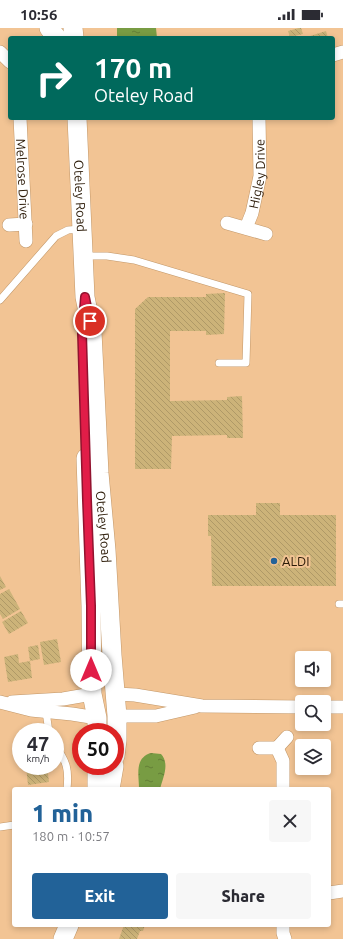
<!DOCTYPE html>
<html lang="en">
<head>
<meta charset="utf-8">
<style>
	body { margin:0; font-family:Ubuntu,sans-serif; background:#f7f7f7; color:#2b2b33; height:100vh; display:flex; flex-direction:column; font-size:15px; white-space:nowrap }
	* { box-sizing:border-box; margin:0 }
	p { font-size:13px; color:#7c7c81 }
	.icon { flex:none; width:22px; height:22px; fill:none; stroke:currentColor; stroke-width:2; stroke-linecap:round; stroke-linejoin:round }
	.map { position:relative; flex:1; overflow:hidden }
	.drawer { position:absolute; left:12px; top:759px; width:319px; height:140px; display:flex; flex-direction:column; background:#fff; border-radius:4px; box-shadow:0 2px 6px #0003 }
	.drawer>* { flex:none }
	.hud { position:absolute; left:8px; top:8px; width:327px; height:84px; border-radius:4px; box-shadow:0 2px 6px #0003; background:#00695c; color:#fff; overflow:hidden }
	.fabs { position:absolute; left:295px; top:623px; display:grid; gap:8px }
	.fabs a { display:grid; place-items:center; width:36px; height:36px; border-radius:4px; background:#fff; box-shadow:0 2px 6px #0003; font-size:20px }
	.speed { position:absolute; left:12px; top:695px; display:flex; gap:8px; font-size:20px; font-weight:700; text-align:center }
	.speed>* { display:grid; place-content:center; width:52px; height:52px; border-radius:50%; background:#fff; box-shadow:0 2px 6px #0003; line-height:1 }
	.speed small { font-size:10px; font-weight:400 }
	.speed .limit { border:6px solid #d22; background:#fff; color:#111 }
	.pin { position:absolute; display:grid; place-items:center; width:34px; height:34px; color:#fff; margin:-17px; border:2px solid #fff; border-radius:50%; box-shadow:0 1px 4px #0007 }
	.me { position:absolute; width:44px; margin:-22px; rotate:0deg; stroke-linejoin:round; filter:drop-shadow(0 0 3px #0008) }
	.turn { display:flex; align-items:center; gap:14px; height:84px; padding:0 20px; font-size:18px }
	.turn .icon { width:52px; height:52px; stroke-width:2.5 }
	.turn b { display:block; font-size:28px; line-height:34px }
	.round { display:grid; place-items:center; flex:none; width:42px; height:42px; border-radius:4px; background:#f7f7f7 }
	.head { display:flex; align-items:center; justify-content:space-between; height:68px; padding:0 20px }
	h1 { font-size:24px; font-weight:800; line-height:30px; color:#226298 }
	.action { display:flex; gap:8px; margin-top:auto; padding:8px 20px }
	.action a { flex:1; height:46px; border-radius:4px; background:#226298; color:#fff; font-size:16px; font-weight:800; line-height:46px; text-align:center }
	.action a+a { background:#f7f7f7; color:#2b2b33 }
	.status { display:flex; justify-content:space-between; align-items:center; height:28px; padding:0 20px; background:#fff; direction:ltr }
	.status svg { height:11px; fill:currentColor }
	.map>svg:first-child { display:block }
	.water { fill:url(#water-ripples) }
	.building { fill:url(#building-back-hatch) }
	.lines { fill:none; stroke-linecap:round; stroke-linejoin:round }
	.lane-casing { stroke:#c29768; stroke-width:8 }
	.street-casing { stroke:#c29768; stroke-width:14 }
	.secondary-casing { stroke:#c29768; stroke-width:20 }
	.lane { stroke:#fff; stroke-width:7 }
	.street { stroke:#fff; stroke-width:13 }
	.secondary { stroke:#fff; stroke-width:19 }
	.route-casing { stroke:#92132f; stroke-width:10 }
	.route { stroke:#e11d48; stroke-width:7 }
	.poi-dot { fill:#226298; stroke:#f2c494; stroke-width:1.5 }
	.labels { text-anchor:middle; stroke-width:4; stroke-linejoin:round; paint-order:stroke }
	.street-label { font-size:13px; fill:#2c1b08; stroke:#f2c494 }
	.poi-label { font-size:13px; fill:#2c1b08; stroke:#f2c494; text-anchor:start }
</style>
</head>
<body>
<div class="status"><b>10:56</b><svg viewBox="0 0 49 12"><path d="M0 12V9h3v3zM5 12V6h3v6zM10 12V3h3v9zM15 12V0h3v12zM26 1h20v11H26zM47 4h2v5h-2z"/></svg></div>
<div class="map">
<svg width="343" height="911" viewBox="0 0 343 911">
	<defs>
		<pattern id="water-ripples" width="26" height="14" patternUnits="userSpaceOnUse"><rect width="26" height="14" fill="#789c43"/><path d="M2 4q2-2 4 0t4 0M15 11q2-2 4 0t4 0" fill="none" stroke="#637e36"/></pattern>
		<pattern id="building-back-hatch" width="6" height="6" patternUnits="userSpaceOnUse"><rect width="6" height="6" fill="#ccb379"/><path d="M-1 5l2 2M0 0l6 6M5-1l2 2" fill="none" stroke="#af9967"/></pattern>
	</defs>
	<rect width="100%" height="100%" fill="#f2c494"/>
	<path class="water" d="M117,0h39l1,10h-40z
		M151,725l10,1c9,10 2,23 -1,35h-21c0,-14 -5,-31 12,-36z"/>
	<path class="building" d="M299,0h2l2,6 -13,3 -2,-6z
		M326,3l2,7h-21v-1z
		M225,265l-1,41 -18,1v-4h-36v70l57,-1v-3l15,-1 1,42h-16v-3l-55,1 -1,33h-36v-160l13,-12h58v-3z
		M256,475h24v12h56v71h-124l-1,-50h-3v-21h48z
		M0,548l6,11 -6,3z
		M9,561l11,20 -17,10 -3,-5v-20z
		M21,583l7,12 -19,11 -7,-12z
		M57,611l4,23 -17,3 -4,-23z
		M38,617l2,14 -10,2 -2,-14z
		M18,626l1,9 11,-2 2,17 -24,4 -4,-25z
		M26,738h21l2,16 -21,3z
		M124,897h21l-2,6h-3l-3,8h-18z"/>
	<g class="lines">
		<g class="lane-casing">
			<path id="lane" d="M84,228h23l27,4 114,34 -2,69h-27
				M0,272l56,-64 12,-6 14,-1
				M339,576h4
				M46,684l3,20
				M55,718c12,15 14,24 12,43
				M0,799l14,-2"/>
		</g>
		<g class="street-casing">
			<g id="street">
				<path d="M0,24l10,10"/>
				<path d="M333,27l10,-3"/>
				<path id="s1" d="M20,90l6,123"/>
				<path d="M227,195l39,11"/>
				<path d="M9,197l17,-1"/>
				<path id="s2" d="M246,200l6,-15 8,-37 -1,-58"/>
				<path d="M116,666l19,1 67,11 100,1"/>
				<path d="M0,674l31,8 41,4 25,4"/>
				<path d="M12,674l51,-3 29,-5"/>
				<path d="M324,679h19"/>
				<path d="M117,688h39l39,-9"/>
				<path d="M259,720h18l6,13v28"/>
				<path d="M277,720l10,-11"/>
				<path d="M329,865l14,-2"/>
				<path d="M283,897v8l2,6"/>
			</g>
		</g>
		<g class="secondary-casing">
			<g id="secondary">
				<path d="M49,0l8,10"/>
				<path d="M73,0l1,10"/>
				<path id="s3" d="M77,90l8,179 7,35 7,141 7,77 6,105 5,61v24l-2,16"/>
				<path d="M86,430l5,148 1,88 5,24v14"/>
				<path d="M97,738v23"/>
				<path d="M110,761l4,-23"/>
				<path d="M63,911l6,-14"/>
			</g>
		</g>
		<use href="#lane" class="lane"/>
		<use href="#street" class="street"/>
		<use href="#secondary" class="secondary"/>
	</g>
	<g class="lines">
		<g class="route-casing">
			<path id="route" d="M90,293l-5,-24 -3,36 5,167 4,106v64"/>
		</g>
		<use href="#route" class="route"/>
	</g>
	<circle class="poi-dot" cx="274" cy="533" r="4"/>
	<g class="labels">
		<g class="street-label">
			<text dy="5" stroke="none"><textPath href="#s2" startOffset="56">Higley Drive</textPath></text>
			<text dy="5" stroke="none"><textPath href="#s1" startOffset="61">Melrose Drive</textPath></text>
			<text dy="5" stroke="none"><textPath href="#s3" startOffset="78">Oteley Road</textPath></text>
			<text dy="5" stroke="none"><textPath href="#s3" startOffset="410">Oteley Road</textPath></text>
		</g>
		<g class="poi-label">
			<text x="282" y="538">ALDI</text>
		</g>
	</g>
</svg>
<div class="fabs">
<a><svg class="icon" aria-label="sound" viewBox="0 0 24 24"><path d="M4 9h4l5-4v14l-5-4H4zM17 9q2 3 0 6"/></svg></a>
<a><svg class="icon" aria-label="search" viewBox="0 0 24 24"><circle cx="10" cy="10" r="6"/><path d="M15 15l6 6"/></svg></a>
<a><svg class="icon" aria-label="layers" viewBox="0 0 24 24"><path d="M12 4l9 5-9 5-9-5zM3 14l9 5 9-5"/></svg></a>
</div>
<div class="speed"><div>47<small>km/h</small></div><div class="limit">50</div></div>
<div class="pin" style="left:90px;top:293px;background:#d93025"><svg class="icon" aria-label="arrive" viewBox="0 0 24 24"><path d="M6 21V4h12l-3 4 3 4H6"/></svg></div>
<svg class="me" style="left:91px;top:642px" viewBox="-20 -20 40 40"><circle r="19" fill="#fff"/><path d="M0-13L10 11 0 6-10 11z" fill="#e11d48"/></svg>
<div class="hud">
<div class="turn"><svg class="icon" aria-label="right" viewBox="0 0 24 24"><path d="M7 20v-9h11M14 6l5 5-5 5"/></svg><div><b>170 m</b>Oteley Road</div></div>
</div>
<section class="drawer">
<div class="head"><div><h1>1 min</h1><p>180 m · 10:57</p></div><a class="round"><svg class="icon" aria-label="close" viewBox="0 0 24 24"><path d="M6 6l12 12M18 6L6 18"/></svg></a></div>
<div class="action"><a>Exit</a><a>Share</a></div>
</section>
</div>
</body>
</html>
